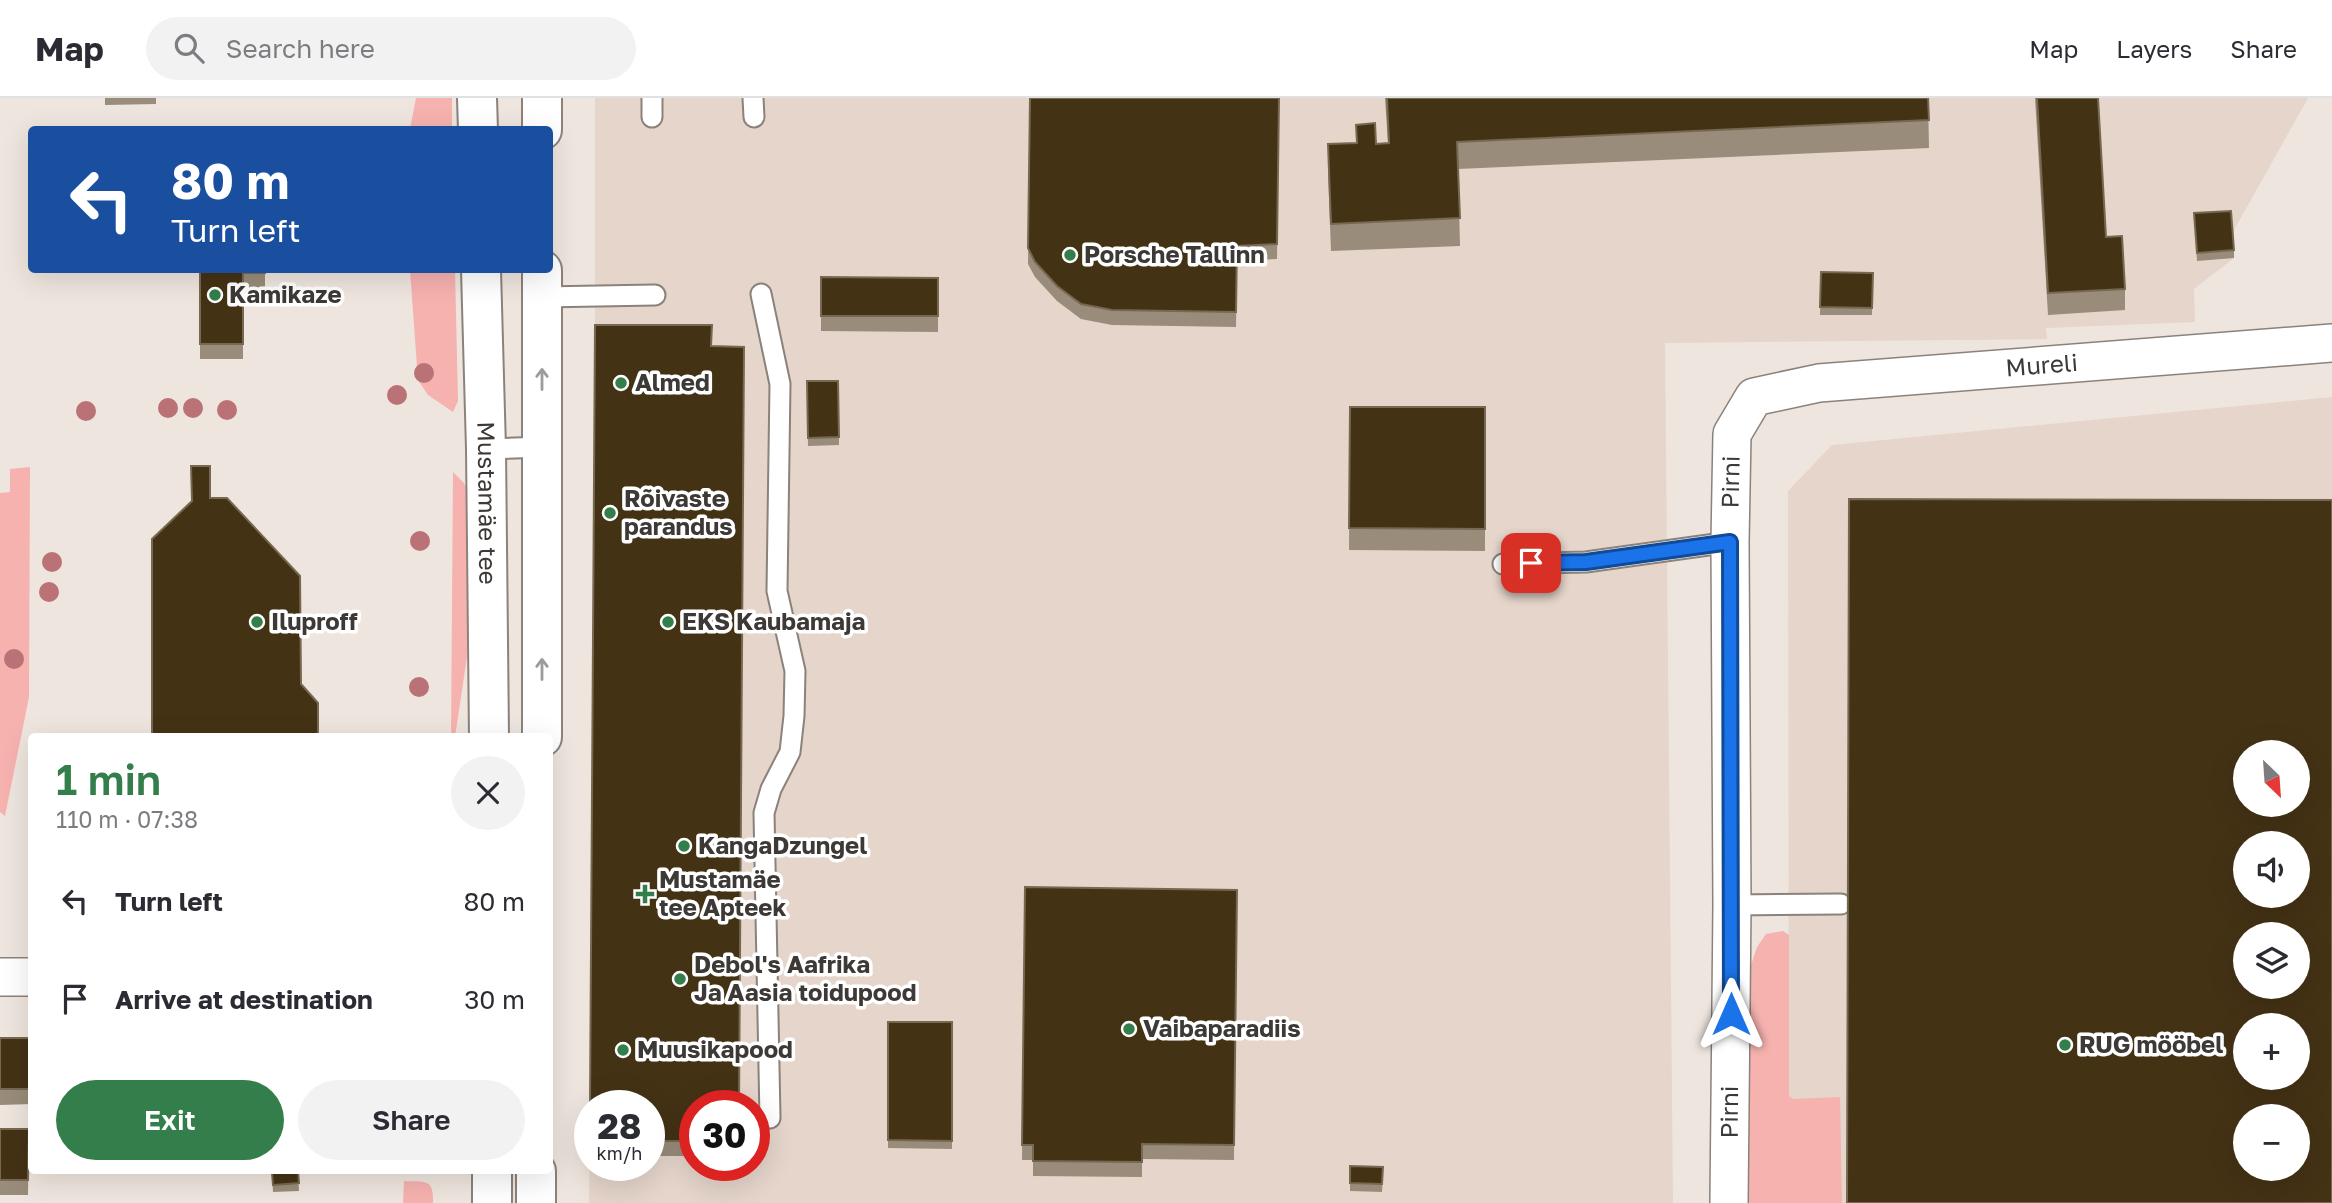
<!DOCTYPE html>
<html lang="en">
<head>
<meta charset="utf-8">
<style>
	body { margin:0; font-family:"Golos Text",sans-serif; background:#f2f2f3; color:#2b2b33; height:100vh; display:flex; flex-direction:column; font-size:26px; white-space:nowrap }
	* { box-sizing:border-box; margin:0 }
	p { font-size:23px; color:#7c7c81 }
	.icon { flex:none; width:38px; height:38px; fill:none; stroke:currentColor; stroke-width:2; stroke-linecap:round; stroke-linejoin:round }
	.map { position:relative; flex:1; overflow:hidden }
	.side { position:absolute; left:28px; top:635px; width:525px; height:441px; display:flex; flex-direction:column; background:#fff; border-radius:7px; box-shadow:0 7px 28px #0002 }
	.side>* { flex:none }
	.banner { position:absolute; left:28px; top:28px; width:525px; height:147px; border-radius:7px; box-shadow:0 7px 28px #0002; background:#1a4fa0; color:#fff; overflow:hidden }
	.needle { width:46px; rotate:155deg }
	.fabs { position:absolute; left:2233px; top:642px; display:grid; gap:14px }
	.fabs a { display:grid; place-items:center; width:77px; height:77px; border-radius:50%; background:#fff; box-shadow:0 7px 28px #0002; font-size:35px }
	.speed { position:absolute; left:574px; top:992px; display:flex; gap:14px; font-size:35px; font-weight:700; text-align:center }
	.speed>* { display:grid; place-content:center; width:91px; height:91px; border-radius:50%; background:#fff; box-shadow:0 7px 28px #0002; line-height:1 }
	.speed small { font-size:18px; font-weight:400 }
	.speed .limit { border:10px solid #d22; background:#fff; color:#111 }
	.pin { position:absolute; display:grid; place-items:center; width:60px; height:60px; color:#fff; margin:-30px; border-radius:14px; box-shadow:0 4px 10px #0006 }
	.me { position:absolute; width:77px; margin:-38px; rotate:0deg; stroke-linejoin:round; filter:drop-shadow(0 0 5px #0008) }
	.turn { display:flex; align-items:center; gap:24px; height:147px; padding:0 28px; font-size:32px }
	.turn .icon { width:91px; height:91px; stroke-width:2.5 }
	.turn b { display:block; font-size:49px; line-height:60px }
	.round { display:grid; place-items:center; flex:none; width:74px; height:74px; border-radius:37px; background:#f2f2f3 }
	.head { display:flex; align-items:center; justify-content:space-between; height:119px; padding:0 28px }
	h1 { font-size:42px; font-weight:600; line-height:52px; color:#347e4b }
	.button { display:flex; gap:14px; margin-top:auto; padding:14px 28px }
	.button a { flex:1; height:80px; border-radius:42px; background:#347e4b; color:#fff; font-size:28px; font-weight:600; line-height:80px; text-align:center }
	.button a+a { background:#f2f2f3; color:#2b2b33 }
	ul { padding:0; list-style:none }
	li { display:flex; align-items:center; gap:21px; height:98px; padding:0 28px }
	li div { flex:1 }
	li b { display:block; font-size:26px }
	li em { font-style:normal }
	header { display:flex; align-items:center; gap:42px; box-sizing:border-box; height:98px; padding:0 35px; background:#fff; border-bottom:2px solid #e1e1e2 }
	header strong { font-size:33px }
	nav { display:flex; gap:38px; margin-inline-start:auto; font-size:24px }
	.search { width:490px; height:63px; background:#f2f2f3; display:flex; align-items:center; gap:18px; box-sizing:border-box; padding:0 24px; border-radius:38px; color:#7c7c81; font-size:26px }
	.map>svg:first-child { display:block }
	.built { fill:#e5d5cb; fill-rule:evenodd }
	.green { fill:#f6b2af }
	.lines { fill:none; stroke-linecap:round; stroke-linejoin:round }
	.lane-casing { stroke:#8a827b; stroke-width:23 }
	.street-casing { stroke:#8a827b; stroke-width:40 }
	.secondary-casing { stroke:#8a827b; stroke-width:42 }
	.lane { stroke:#fff; stroke-width:19 }
	.street { stroke:#fff; stroke-width:37 }
	.secondary { stroke:#fff; stroke-width:38 }
	.tree { fill:#ba7277 }
	.wall { fill:#998c7a }
	.building { fill:#443215; stroke:#776851; stroke-width:2; fill-rule:evenodd }
	.oneway { stroke:#9e9c9a }
	.route-casing { stroke:#114b97; stroke-width:18 }
	.route { stroke:#1a73e8; stroke-width:12 }
	.poi-dot { fill:#347e4b; stroke:#fff; stroke-width:2.5 }
	.labels { text-anchor:middle; stroke-width:7; stroke-linejoin:round; paint-order:stroke }
	.poi-label { font-size:24px; font-weight:bold; fill:#3c3936; stroke:#fff; text-anchor:start }
	.street-label { font-size:24px; fill:#3c3936; stroke:#fff }
</style>
</head>
<body>
<header>
<strong>Map</strong>
<div class="search"><svg class="icon" aria-label="search" viewBox="0 0 24 24"><circle cx="10" cy="10" r="6"/><path d="M15 15l6 6"/></svg>Search here</div>
<nav><a>Map</a><a>Layers</a><a>Share</a></nav>
</header>
<div class="map">
<svg width="2332" height="1105" viewBox="0 0 2332 1105">
	<rect width="100%" height="100%" fill="#eee5de"/>
	<path class="built" d="M595,0h1713l-74,132v28l-40,31 1,33 -149,6 1,11 -382,4 8,860h-1084l1,-73v36h59v-60l-54,-766zM695,1008h59v60h-59z
		M2332,299v806h-543l-1,-712 44,-46zM2245,654h53v53h-53zM2245,746h53v52h-53zM2245,836h53v53h-53zM2245,928h53v52h-53zM2245,1018h53v53h-53z"/>
	<path class="green" d="M416,0h36v31h-42z
		M410,172h45l3,131 -5,11 -25,-17 -10,-15z
		M30,369l-1,230 -24,119 -5,-4v-319l10,-1v-23z
		M453,374l10,10 4,6 3,67 -3,102 -12,80h-4z
		M1783,833l6,4v161l4,3 47,-2 2,106h-94l2,-235 7,-21 9,-13z
		M404,1083c21,1 30,-3 29,22h-30z"/>
	<g class="lines">
		<g class="lane-casing">
			<path id="lane" d="M652,0v19
				M753,0l1,19
				M761,196l19,90 -3,207 18,80 -1,45 -4,36 -19,37 -7,24 6,305
				M542,199l113,-2
				M486,351l57,-2
				M1503,466l83,-2 144,-20
				M1732,807l109,-1"/>
		</g>
		<g class="street-casing">
			<g id="street">
				<path d="M0,879h32"/>
				<path id="s1" d="M1729,1105l3,-298 -2,-363 2,-108 22,-37 65,-14 513,-40"/>
			</g>
		</g>
		<g class="secondary-casing">
			<g id="secondary">
				<path d="M477,0l1,32"/>
				<path d="M542,32v-32"/>
				<path id="s2" d="M481,172l5,179 3,288"/>
				<path d="M542,172v467"/>
				<path d="M492,1105v-32"/>
				<path d="M536,1105v-32"/>
			</g>
		</g>
		<use href="#lane" class="lane"/>
		<use href="#street" class="street"/>
		<use href="#secondary" class="secondary"/>
	</g>
	<g class="tree">
		<circle cx="424" cy="275" r="10"/>
		<circle cx="397" cy="297" r="10"/>
		<circle cx="168" cy="310" r="10"/>
		<circle cx="193" cy="310" r="10"/>
		<circle cx="227" cy="312" r="10"/>
		<circle cx="86" cy="313" r="10"/>
		<circle cx="420" cy="443" r="10"/>
		<circle cx="52" cy="464" r="10"/>
		<circle cx="49" cy="494" r="10"/>
		<circle cx="14" cy="561" r="10"/>
		<circle cx="419" cy="589" r="10"/>
	</g>
	<path class="wall" d="M105,0h51v6l-51,1z
		M1030,0h249l-2,161 -40,2 -1,66 -124,-2 -31,-6 -24,-18 -22,-24 -7,-13z
		M1385,0h543l1,50 -471,21 2,77 -129,5 -3,-80v-27l28,-1v-18l20,19 12,-1z
		M2035,0h63l8,139 19,52v21l-77,5z
		M2194,115l40,37v8l-37,3z
		M200,172h65v18h-22v71h-43z
		M1821,174l52,1 -1,42h-52z
		M821,179l117,1v54l-117,-1z
		M807,283h31l1,64 -31,1z
		M1350,309h135v144l-136,-1z
		M1025,789l212,3 -3,270 -92,-1v18l-109,-1v-16h-11z
		M888,924h64v127l-64,-1z
		M0,940h32v66l-32,1z
		M649,1008h46v50h-46z
		M0,1031h29l-1,66h-28z
		M1350,1068l33,9 -1,17 -32,-1z
		M298,1073l1,20 -26,1 -1,-19z"/>
	<path class="building" d="M1030,0h249l-2,146 -40,2 -1,66 -124,-2 -31,-6 -24,-18 -22,-24 -7,-14z
		M1387,0h541l1,22 -472,22 3,76 -129,6 -3,-80 29,-1 -1,-18 19,-2 1,21 13,-1z
		M2037,0h61l8,139 16,-1 3,53 -77,4z
		M2231,113l3,39 -37,3 -3,-40z
		M200,172h65v3h-22v71h-43z
		M1821,174l52,1 -1,35 -52,-1z
		M821,179l117,1v38h-117z
		M595,227h117l-1,21 33,1 -5,759h-44v35h-46v-35h-59z
		M807,283h31l1,56 -31,1z
		M1350,309h135v122l-136,-1z
		M191,368h19v32h17l73,78 1,108 17,19v34h-166v-198l40,-38z
		M1849,401l483,1v703h-485zM2245,654h53v53h-53zM2245,746h53v52h-53zM2245,836h53v53h-53zM2245,928h53v52h-53zM2245,1018h53v53h-53z
		M1025,789l212,3 -3,255 -92,-1v18l-109,-1v-16h-11z
		M888,924h64v119l-64,-1z
		M0,940h32v51h-32z
		M0,1031h29l-1,51h-28z
		M1350,1068l33,1 -1,17 -32,-1z
		M298,1073l1,12 -26,2 -1,-12z"/>
	<defs><path id="oneway-shaft" d="M-6 0H5M1.5-3L5.5 0L1.5 3" fill="none" stroke-width="1.6" stroke-linecap="round" stroke-linejoin="round" transform="scale(1.75)"/></defs>
	<g class="oneway">
		<use href="#oneway-shaft" transform="translate(542 281) rotate(-90)"/>
		<use href="#oneway-shaft" transform="translate(542 571) rotate(-90)"/>
	</g>
	<g class="lines">
		<g class="route-casing">
			<path id="route" d="M1531,465l55,-1 144,-20 1,472"/>
		</g>
		<use href="#route" class="route"/>
	</g>
	<g class="poi-dot">
		<circle cx="1070" cy="157" r="7"/>
		<circle cx="215" cy="197" r="7"/>
		<circle cx="621" cy="285" r="7"/>
		<circle cx="610" cy="415" r="7"/>
		<circle cx="257" cy="524" r="7"/>
		<circle cx="668" cy="524" r="7"/>
		<circle cx="684" cy="748" r="7"/>
		<path d="M641.5 785.5h7v7h7v7h-7v7h-7v-7h-7v-7h7z"/>
		<circle cx="680" cy="881" r="7"/>
		<circle cx="1129" cy="931" r="7"/>
		<circle cx="2065" cy="947" r="7"/>
		<circle cx="623" cy="952" r="7"/>
	</g>
	<g class="labels">
		<g class="poi-label">
			<text x="1084" y="165">Porsche Tallinn</text>
			<text x="229" y="205">Kamikaze</text>
			<text x="635" y="293">Almed</text>
			<text x="624" y="409">Rõivaste<tspan x="624" dy="28">parandus</tspan></text>
			<text x="271" y="532">Iluproff</text>
			<text x="682" y="532">EKS Kaubamaja</text>
			<text x="698" y="756">KangaDzungel</text>
			<text x="659" y="790">Mustamäe<tspan x="659" dy="28">tee Apteek</tspan></text>
			<text x="694" y="875">Debol's Aafrika<tspan x="694" dy="28">Ja Aasia toidupood</tspan></text>
			<text x="1143" y="939">Vaibaparadiis</text>
			<text x="2079" y="955">RUG mööbel</text>
			<text x="637" y="960">Muusikapood</text>
		</g>
		<g class="street-label">
			<text dy="8" stroke="none"><textPath href="#s1" startOffset="1102">Mureli</textPath></text>
			<text dy="8" stroke="none"><textPath href="#s1" startOffset="721">Pirni</textPath></text>
			<text dy="8" stroke="none"><textPath href="#s2" startOffset="233">Mustamäe tee</textPath></text>
			<text dy="8" stroke="none"><textPath href="#s1" startOffset="91">Pirni</textPath></text>
		</g>
	</g>
</svg>
<div class="fabs">
<a><svg class="needle" viewBox="-14 -14 28 28"><path d="M0-13l5 13h-10z" fill="#e53935"/><path d="M0 13l5-13h-10z" fill="#7c7c81"/></svg></a>
<a><svg class="icon" aria-label="sound" viewBox="0 0 24 24"><path d="M4 9h4l5-4v14l-5-4H4zM17 9q2 3 0 6"/></svg></a>
<a><svg class="icon" aria-label="layers" viewBox="0 0 24 24"><path d="M12 4l9 5-9 5-9-5zM3 14l9 5 9-5"/></svg></a>
<a>+</a>
<a>−</a>
</div>
<div class="speed"><div>28<small>km/h</small></div><div class="limit">30</div></div>
<div class="pin" style="left:1531px;top:465px;background:#d93025"><svg class="icon" aria-label="arrive" viewBox="0 0 24 24"><path d="M6 21V4h12l-3 4 3 4H6"/></svg></div>
<svg class="me" style="left:1731px;top:916px" viewBox="-20 -20 40 40"><path d="M0-17L14 15 0 8-14 15z" fill="#1a73e8" stroke="#fff" stroke-width="4"/></svg>
<div class="banner">
<div class="turn"><svg class="icon" aria-label="left" viewBox="0 0 24 24"><path d="M17 20v-9H6M10 6l-5 5 5 5"/></svg><div><b>80 m</b>Turn left</div></div>
</div>
<section class="side">
<div class="head"><div><h1>1 min</h1><p>110 m · 07:38</p></div><a class="round"><svg class="icon" aria-label="close" viewBox="0 0 24 24"><path d="M6 6l12 12M18 6L6 18"/></svg></a></div>
<ul>
<li><svg class="icon" aria-label="left" viewBox="0 0 24 24"><path d="M17 20v-9H6M10 6l-5 5 5 5"/></svg><div><b>Turn left</b></div><em>80 m</em></li>
<li><svg class="icon" aria-label="arrive" viewBox="0 0 24 24"><path d="M6 21V4h12l-3 4 3 4H6"/></svg><div><b>Arrive at destination</b></div><em>30 m</em></li>
</ul>
<div class="button"><a>Exit</a><a>Share</a></div>
</section>
</div>
</body>
</html>
